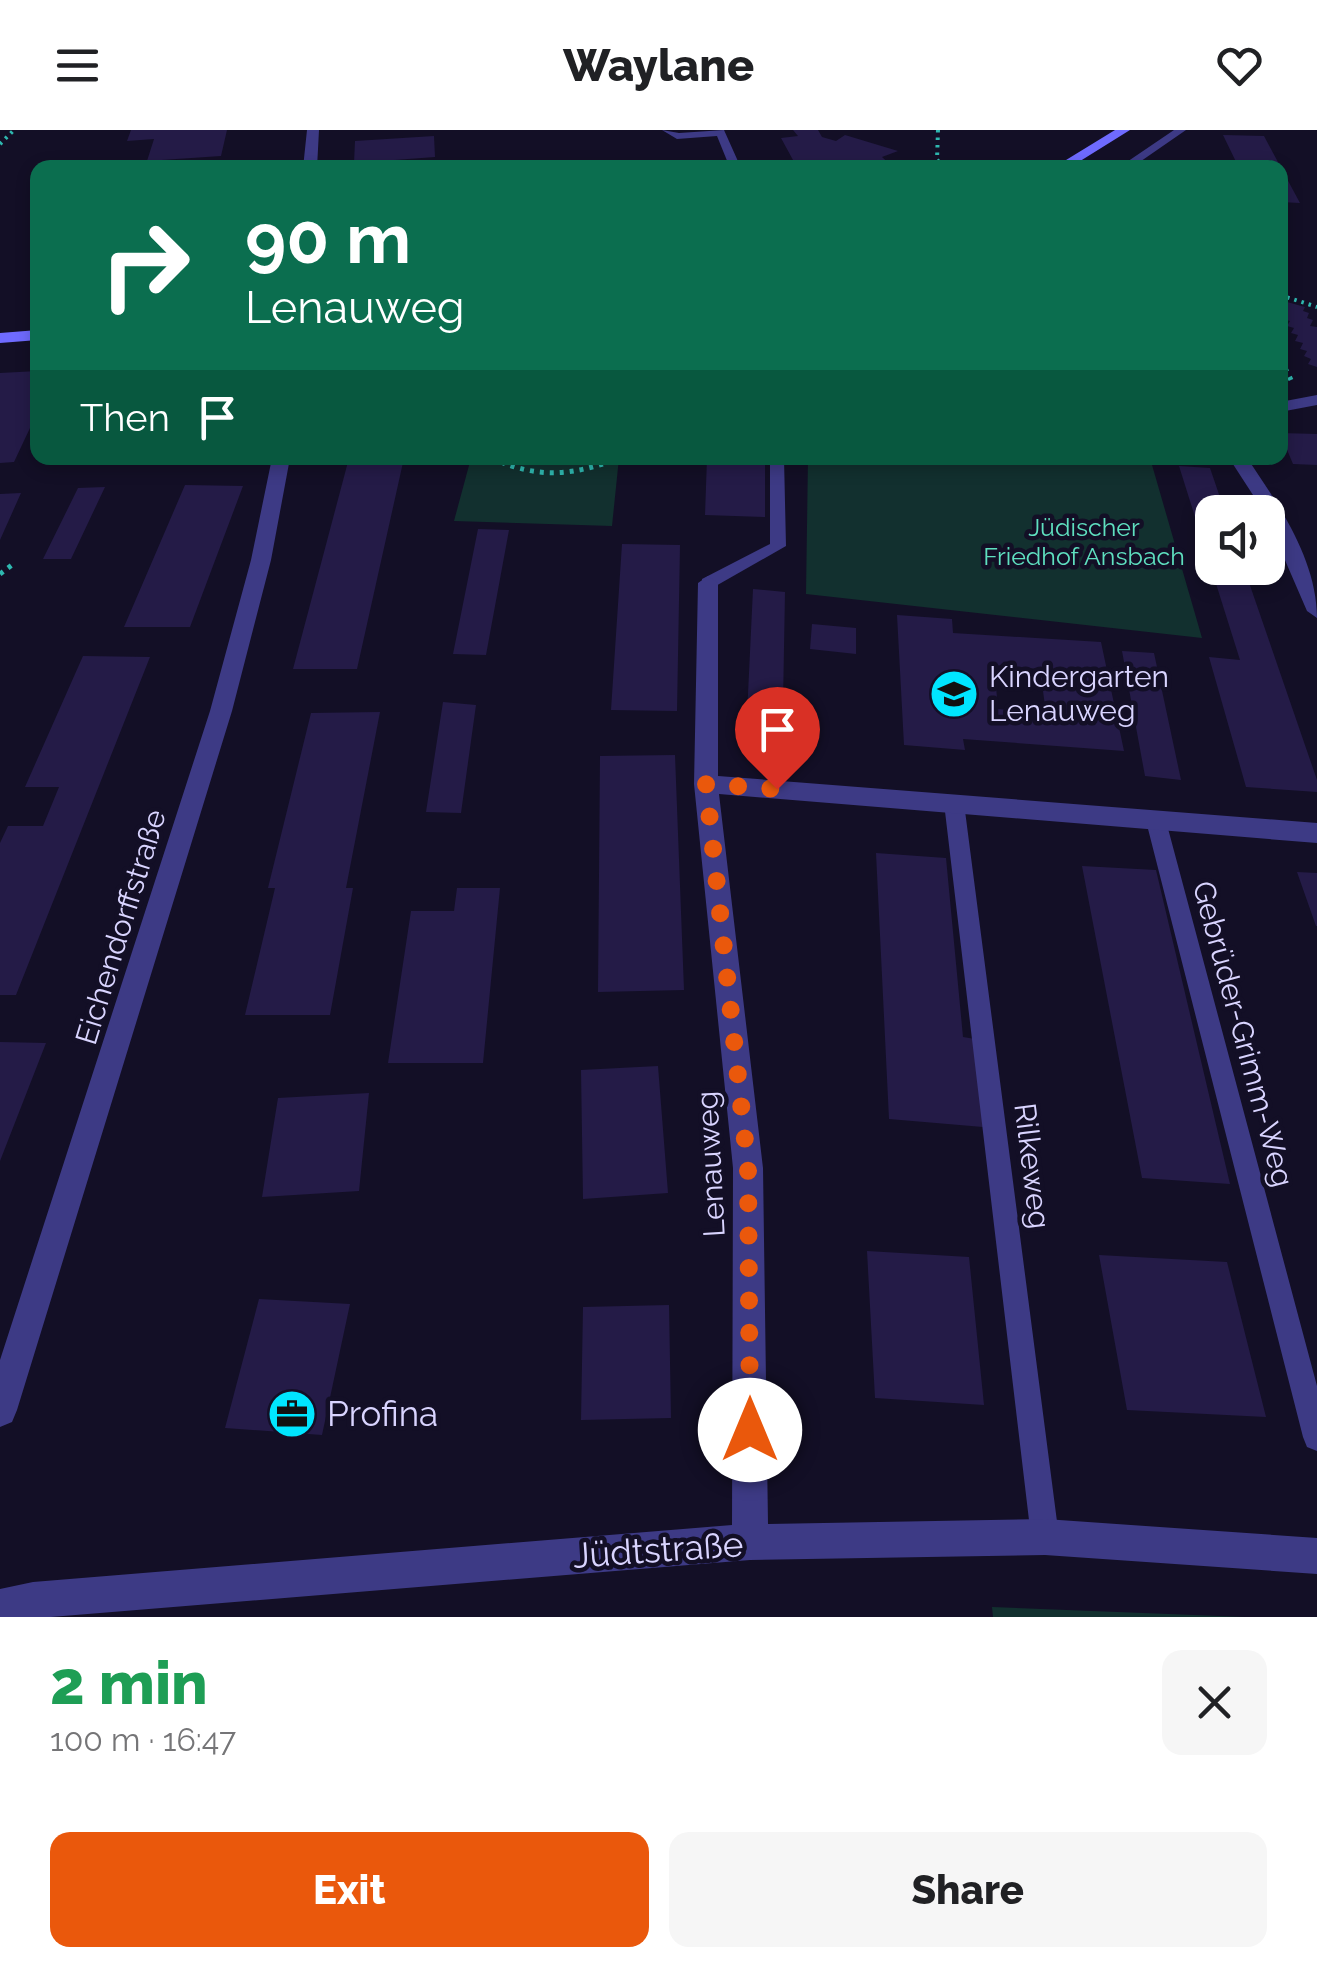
<!DOCTYPE html>
<html lang="en">
<head>
<meta charset="utf-8">
<style>
	body { margin:0; font-family:Raleway,sans-serif; background:#f6f6f6; color:#202124; height:100vh; display:flex; flex-direction:column; font-size:38px; white-space:nowrap }
	* { box-sizing:border-box; margin:0 }
	p { font-size:32px; color:#757577 }
	.icon { flex:none; width:55px; height:55px; fill:none; stroke:currentColor; stroke-width:2; stroke-linecap:round; stroke-linejoin:round }
	.map { position:relative; height:1487px; overflow:hidden }
	.side { display:flex; flex-direction:column; background:#fff; flex:1 }
	.side>* { flex:none }
	.top-card { position:absolute; left:30px; top:30px; width:1258px; height:305px; border-radius:20px; box-shadow:0 5px 15px #0003; background:#0b6e4f; color:#fff; overflow:hidden }
	.buttons { position:absolute; left:1195px; top:365px; display:grid; gap:20px }
	.buttons a { display:grid; place-items:center; width:90px; height:90px; border-radius:20px; background:#fff; box-shadow:0 5px 15px #0003; font-size:50px }
	.pin { position:absolute; display:grid; place-items:center; width:85px; height:85px; color:#fff; margin:-102px -42px; border-radius:50% 50% 50% 0; rotate:-45deg; box-shadow:0 0 10px #0007 }
	.pin .icon { rotate:45deg }
	.me { position:absolute; width:110px; margin:-55px; rotate:0deg; stroke-linejoin:round; filter:drop-shadow(0 0 8px #0008) }
	.turn { display:flex; align-items:center; gap:35px; height:210px; padding:0 50px; font-size:45px }
	.turn .icon { width:130px; height:130px; stroke-width:2.5 }
	.turn b { display:block; font-size:70px; line-height:85px }
	.then { display:flex; align-items:center; height:95px; padding:0 50px; background:#0003; gap:20px; font-size:38px }
	.round { display:grid; place-items:center; flex:none; width:105px; height:105px; border-radius:20px; background:#f6f6f6 }
	.overview { display:flex; align-items:center; justify-content:space-between; height:170px; padding:0 50px }
	h1 { font-size:60px; font-weight:800; line-height:75px; color:#1e9e55 }
	.action { display:flex; gap:20px; margin-top:auto; padding:20px 50px }
	.action a { flex:1; height:115px; border-radius:20px; background:#ea580c; color:#fff; font-size:40px; font-weight:800; line-height:115px; text-align:center }
	.action a+a { background:#f6f6f6; color:#202124 }
	header { display:flex; justify-content:space-between; align-items:center; height:130px; padding:0 50px; background:#fff; font-size:45px; font-weight:800 }
	.map>svg:first-child { display:block }
	.green { fill:#12302f }
	.building { fill:#241b47; fill-rule:evenodd }
	.lines { fill:none; stroke-linecap:round; stroke-linejoin:round }
	.path-far1 { stroke:#2fb8b0; stroke-width:4; stroke-dasharray:2.5 5; stroke-linecap:butt }
	.path { stroke:#2fb8b0; stroke-width:5; stroke-dasharray:4 6; stroke-linecap:butt }
	.lane { fill:#3d3a85; fill-rule:evenodd }
	.street { fill:#3d3a85; fill-rule:evenodd }
	.secondary { fill:#6f6bff; fill-rule:evenodd }
	.route { stroke:#ea580c; stroke-width:18; stroke-dasharray:0 32.4 }
	.labels { text-anchor:middle; stroke-width:9; stroke-linejoin:round; paint-order:stroke }
	.far-park-label { font-size:25px; fill:#5fe0c0; stroke:#130f26 }
	.poi-label { font-size:30px; fill:#d9d4ff; stroke:#130f26; text-anchor:start }
	.street-label { font-size:30px; fill:#d9d4ff; stroke:#130f26 }
	.near-poi-label { font-size:35px; fill:#d9d4ff; stroke:#130f26; text-anchor:start }
	.near-street-label { font-size:35px; fill:#d9d4ff; stroke:#130f26 }
</style>
</head>
<body>
<header><svg class="icon" aria-label="menu" viewBox="0 0 24 24"><path d="M4 6h16M4 12h16M4 18h16"/></svg>Waylane<svg class="icon" aria-label="heart" viewBox="0 0 24 24"><path d="M12 20l-8-8c-3-5 5-10 8-4 3-6 11-1 8 4z"/></svg></header>
<div class="map">
<svg width="1317" height="1487" viewBox="0 0 1317 1487">
	<rect width="100%" height="100%" fill="#130f26"/>
	<path class="green" d="M471,328h148l-7,68 -158,-5z
		M808,328h342l52,180 -396,-44z
		M992,1477l253,10h-252z"/>
	<path class="building" d="M131,0h96l-6,26 -74,5 7,-22 -27,2z
		M793,0h25l4,7 14,4 9,-6 53,16 -16,6 12,11h-90l-11,-8 -12,-22 17,-2z
		M1223,5l41,1 36,67 -20,-1v-34h-41z
		M434,6l1,21 -81,6 1,-22z
		M1280,170l25,7 -2,4 6,2 -2,5 6,2 -3,6 7,1v40l-9,-3 3,-5 -7,-3 3,-5 -7,-2 3,-6 -8,-2 3,-6 -7,-2 3,-5 -7,-2 3,-5 -7,-2 3,-6 -6,-1z
		M38,241v40l-24,51 -14,1v-90z
		M1280,303l37,1v31l-24,-1z
		M349,328h55l-47,211h-64z
		M707,328h58v59l-60,-2z
		M1179,336l31,2 15,44h-13v56h32l73,212v12l-71,-5 -37,-130 31,3z
		M185,355l58,1 -53,141h-66z
		M105,357l-34,72h-28l35,-71z
		M21,363l-21,47v-46z
		M478,399l31,1 -23,125 -33,-1z
		M622,414l58,1 -3,166 -66,-1z
		M753,459l32,3 -3,167 -37,-2z
		M897,485l55,4 1,14 148,9 23,109 -161,-12 2,11 -61,-5zM994,535l46,4 6,44 -48,-4z
		M812,494l44,4v26l-46,-5z
		M1122,521l32,2 27,127 -36,-4z
		M83,526l67,1 -134,338h-16v-152l8,-17h35l16,-39h-34z
		M443,572l33,3 -15,108 -35,-1z
		M380,582l-34,176h7l-23,127h-85l30,-127h-7l43,-175z
		M675,625l9,235 -86,2 2,-236z
		M876,723l70,5 17,179 12,2 8,88 -94,-8z
		M1082,736l74,4 74,314 -88,-6z
		M1297,742l20,1v53h-1z
		M457,758h43l-17,175h-95l23,-152h43z
		M0,912l46,1 -46,118z
		M658,936l10,127 -85,6 -2,-129z
		M369,963l-10,98 -97,6 16,-99z
		M867,1121l102,6 15,148 -109,-7z
		M1099,1125l128,7 39,155 -139,-7z
		M259,1169l91,5 -28,131 -97,-7z
		M669,1175l2,113 -90,2 2,-113z"/>
	<g class="lines">
		<path class="path-far1" d="M938,0l-1,30 10,8
			M0,14l14,-14
			M1280,165l37,12
			M1280,228l6,12"/>
		<path class="path" d="M1285,238l6,12
			M492,328c47,22 81,17 129,0
			M0,444l16,-12"/>
		<path class="lane" d="M662,0l17,3 45,-3 17,38h-11l-13,-32 -40,3z
			M1174,0h12l-55,38h-13z
			M770,328h14l2,88 -72,41h-12v-8l68,-35z
			M954,665l10,8 95,734 -4,10 -10,4 -10,-4 -4,-10 -87,-734z
			M1156,683l7,2 3,6 151,565v65l-10,-4 -4,-10 -157,-616 3,-6z"/>
		<path class="street" d="M307,0h12l-2,38h-14z
			M1317,265v10l-37,7v-10z
			M272,328h18l-19,102 -39,151 -215,699 -5,12 -12,5v-67l210,-649 41,-151z
			M1229,328h18c32,47 70,102 70,160l-10,-7 -39,-90v-9h-4z
			M708,446l10,7v193l599,47v20l-598,-49 44,374 5,356 277,-5 272,19v36l-272,-19 -295,5 -699,57h-51v-28l33,-7 699,-57 1,-357 -39,-384 4,-201z"/>
		<path class="secondary" d="M1115,0h15l-61,38h-16z
			M38,200v10l-38,3v-10z"/>
	</g>
	<g class="lines">
		<path class="route" d="M750,1300l-2,-262 -42,-384 71,5"/>
	</g>
	<defs>
		<g id="school-disc" transform="scale(2.5)"><circle r="9.5" fill="#00e5ff" stroke="#130f26"/><path d="M0-5L7-2L0 1L-7-2ZM-4 1L0 2.5L4 1V4Q0 6-4 4Z" fill="#111"/></g>
		<g id="office-disc" transform="scale(2.5)"><circle r="9.5" fill="#00e5ff" stroke="#130f26"/><path d="M-6-3h4V-5.5h4V-3h4V5H-6ZM-1-4.5V-3h2v-1.5ZM-6 0V1H6V0Z" fill="#111"/></g>
	</defs>
	<g fill-rule="evenodd">
		<use href="#school-disc" x="954" y="564"/>
		<use href="#office-disc" x="292" y="1284"/>
	</g>
	<g class="labels">
		<g class="far-park-label">
			<text x="1084" y="406">Jüdischer<tspan x="1084" dy="29">Friedhof Ansbach</tspan></text>
		</g>
		<g class="poi-label">
			<text x="989" y="557">Kindergarten<tspan x="989" dy="34">Lenauweg</tspan></text>
		</g>
		<g class="street-label">
			<text transform="translate(121 797) rotate(-73)" y="10">Eichendorffstraße</text>
			<text transform="translate(1243 904) rotate(75)" y="10">Gebrüder-Grimm-Weg</text>
			<text transform="translate(711 1034) rotate(-93)" y="10">Lenauweg</text>
			<text transform="translate(1032 1036) rotate(83)" y="10">Rilkeweg</text>
		</g>
		<g class="near-poi-label">
			<text x="327" y="1296">Profina</text>
		</g>
		<g class="near-street-label">
			<text transform="translate(658 1420) rotate(-4)" y="12">Jüdtstraße</text>
		</g>
	</g>
</svg>
<div class="buttons">
<a><svg class="icon" aria-label="sound" viewBox="0 0 24 24"><path d="M4 9h4l5-4v14l-5-4H4zM17 9q2 3 0 6"/></svg></a>
</div>
<div class="pin" style="left:777px;top:659px;background:#d93025"><svg class="icon" aria-label="arrive" viewBox="0 0 24 24"><path d="M6 21V4h12l-3 4 3 4H6"/></svg></div>
<svg class="me" style="left:750px;top:1300px" viewBox="-20 -20 40 40"><circle r="19" fill="#fff"/><path d="M0-13L10 11 0 6-10 11z" fill="#ea580c"/></svg>
<div class="top-card">
<div class="turn"><svg class="icon" aria-label="right" viewBox="0 0 24 24"><path d="M7 20v-9h11M14 6l5 5-5 5"/></svg><div><b>90 m</b>Lenauweg</div></div>
<div class="then">Then<svg class="icon" aria-label="arrive" viewBox="0 0 24 24"><path d="M6 21V4h12l-3 4 3 4H6"/></svg></div>
</div>
</div>
<section class="side">
<div class="overview"><div><h1>2 min</h1><p>100 m · 16:47</p></div><a class="round"><svg class="icon" aria-label="close" viewBox="0 0 24 24"><path d="M6 6l12 12M18 6L6 18"/></svg></a></div>
<div class="action"><a>Exit</a><a>Share</a></div>
</section>
</body>
</html>
